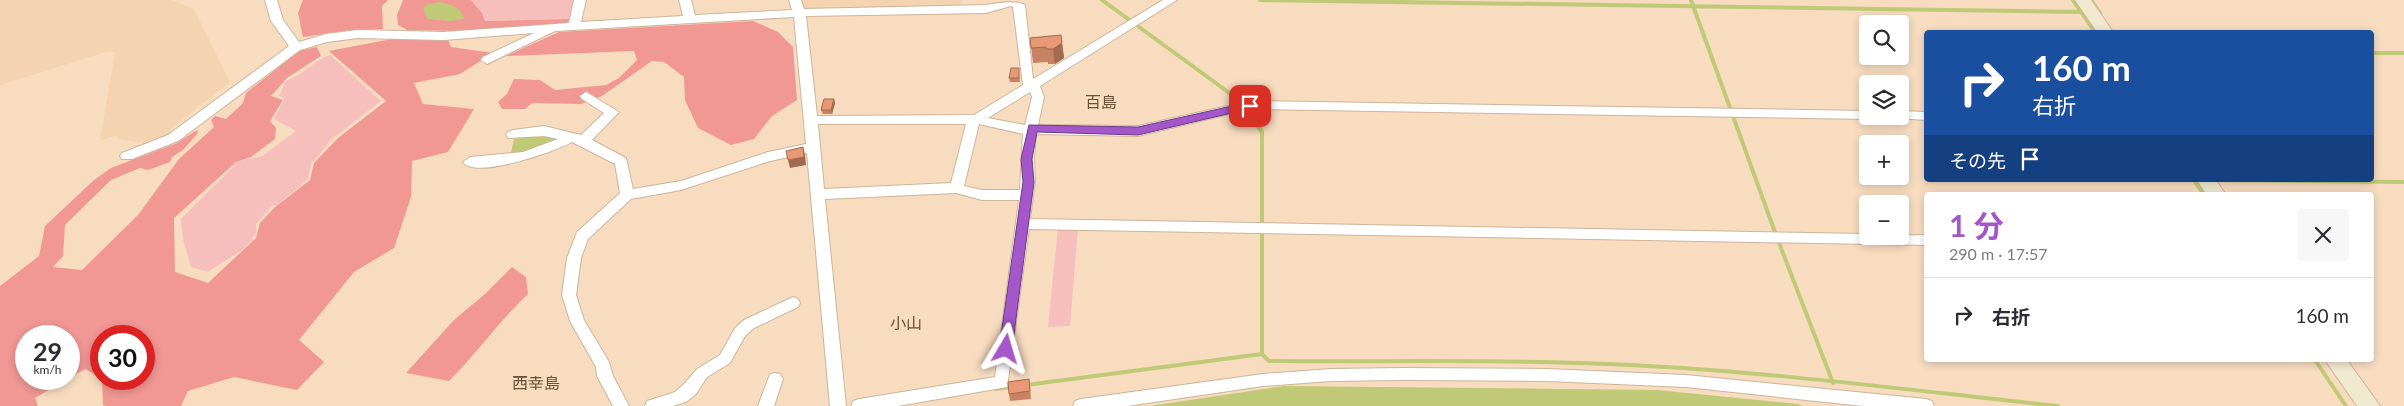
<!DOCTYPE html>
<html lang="ja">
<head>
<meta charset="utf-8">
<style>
	body { margin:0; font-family:Lato,"Noto Sans JP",sans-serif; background:#f7f7f7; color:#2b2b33; height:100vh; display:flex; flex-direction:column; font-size:19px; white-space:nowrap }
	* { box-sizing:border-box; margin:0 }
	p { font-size:16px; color:#7c7c81 }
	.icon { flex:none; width:28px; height:28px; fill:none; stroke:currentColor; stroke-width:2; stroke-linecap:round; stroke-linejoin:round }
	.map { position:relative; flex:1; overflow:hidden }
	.details { position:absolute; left:1924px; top:192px; width:450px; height:170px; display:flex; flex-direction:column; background:#fff; border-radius:5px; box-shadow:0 2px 8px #0003 }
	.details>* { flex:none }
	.top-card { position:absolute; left:1924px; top:30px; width:450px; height:152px; border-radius:5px; box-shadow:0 2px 8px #0003; background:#1a4fa0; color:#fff; overflow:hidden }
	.fabs { position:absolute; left:1859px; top:15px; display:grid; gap:10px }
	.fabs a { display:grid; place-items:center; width:50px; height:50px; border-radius:5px; background:#fff; box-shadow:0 2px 8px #0003; font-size:25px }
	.speed { position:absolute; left:15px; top:325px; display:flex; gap:10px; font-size:25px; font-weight:700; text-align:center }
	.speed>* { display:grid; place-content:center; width:65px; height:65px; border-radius:50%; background:#fff; box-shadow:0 2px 8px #0003; line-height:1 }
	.speed small { font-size:12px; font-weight:400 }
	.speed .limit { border:8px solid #d22; background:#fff; color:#111 }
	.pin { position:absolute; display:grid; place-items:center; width:42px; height:42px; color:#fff; margin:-21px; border-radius:10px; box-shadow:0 2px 8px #0006 }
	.me { position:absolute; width:55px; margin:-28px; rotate:7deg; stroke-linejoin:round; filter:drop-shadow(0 0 4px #0008) }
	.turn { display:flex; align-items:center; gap:18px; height:105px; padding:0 25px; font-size:22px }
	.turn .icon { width:65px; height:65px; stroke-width:2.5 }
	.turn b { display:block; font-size:35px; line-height:42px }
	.then { display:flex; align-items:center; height:48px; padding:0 25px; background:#0003; gap:10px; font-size:19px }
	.round { display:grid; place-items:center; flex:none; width:52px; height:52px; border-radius:5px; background:#f7f7f7 }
	.headline { display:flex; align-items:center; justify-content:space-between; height:85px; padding:0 25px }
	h1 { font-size:30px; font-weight:700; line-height:38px; color:#a457c9 }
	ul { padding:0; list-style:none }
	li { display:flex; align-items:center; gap:15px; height:75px; padding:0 25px; border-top:1px solid #e1e1e2 }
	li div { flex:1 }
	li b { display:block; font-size:19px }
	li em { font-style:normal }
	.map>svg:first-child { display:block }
	.built { fill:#f3d3b0 }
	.green { fill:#f7bfbc }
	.forest { fill:#f19794; fill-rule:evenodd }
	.water { fill:#c0ca76 }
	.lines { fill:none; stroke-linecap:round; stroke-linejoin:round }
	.stream { stroke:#c0ca76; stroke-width:4 }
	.street-casing { stroke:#ceb498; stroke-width:2 }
	.secondary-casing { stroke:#ceb498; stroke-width:2 }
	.street { fill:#fff; fill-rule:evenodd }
	.secondary { fill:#f0e8cf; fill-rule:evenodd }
	.wall { fill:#c88364 }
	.shaded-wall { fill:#a26a51 }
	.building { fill:#e89874; stroke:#a26a51 }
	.route { fill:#a457c9; stroke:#6b3983 }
	.labels { text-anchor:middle; stroke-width:5; stroke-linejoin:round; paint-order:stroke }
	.neighbourhood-label { font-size:16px; fill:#695239; stroke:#f7dcc0 }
</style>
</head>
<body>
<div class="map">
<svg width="2404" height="406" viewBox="0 0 2404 406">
	<rect width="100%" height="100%" fill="#f7dcc0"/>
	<path class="built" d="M0,0h172l22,9 36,73 -60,47 -1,5 -22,10 -29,-5 -1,-4 -17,6 15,-89 -6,-1 -109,34z
		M798,0h164l-2,7 -155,2 -6,-3z"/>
	<path class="green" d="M471,0h104l-5,19 -85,2 -3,-8z
		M330,55l51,46 -48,37 -22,26 -3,15 -31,26 -5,1 -16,18v10l-11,14 -37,24 -17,-5 -8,-28 -2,-20 58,-58 23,-5 34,-25 -22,-12 11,-21 -6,-2 7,-15c17,-6 27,-20 44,-26z
		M1058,227l20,1 -8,98 -22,1z"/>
	<path class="forest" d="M303,0h85l-6,6 1,23 -33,1 -47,7 -5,-24z
		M403,0h68l11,13 3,8 85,-2 -4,5 -108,7 -51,-1 -9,-5 -1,-10z
		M753,21l25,11 15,15 4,53 -25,16 -18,23 -23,6 -33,-17 -13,-28 -1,-23 -20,-15 -12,-1 -50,35 -21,8 -49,-1 -7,6h-23l-4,-7 9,-8 7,-15 26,1 15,10 51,-5 13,-7 18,-18 -3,-9 -128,5 53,-24z
		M397,38l51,2 3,7 42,6 -33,21 -46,9 9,21 51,5 -26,43 -36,9 -1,36 -17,51 -40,24 -55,68 25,22 -27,28 -63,-13 -46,14 -7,15h-75l-3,-1 -1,-26h42v-43h-43v42l-16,-9 -50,29 3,8h-38v-120l39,-30 6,-30 49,-46 17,-12 66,-25 20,-13 1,3 -15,17 -11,7 -2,5 -22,8 -8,-2 -29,12 -46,45 -2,31 -10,11 29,3 56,-55 41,-56 35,-32 -3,-7 4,-4 11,3 17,-16 3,-10 53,-42 18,-4 4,9 -34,22 -16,18 12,4 -13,21 6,7 -1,11 -24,18 -15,5 -62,56 1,54 33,11 48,-45 4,-15 15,-16 35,-27 4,-17 24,-25 48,-37 -57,-50zM26,336h43v43h-43z
		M512,267l14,10 2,17c-29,27 -51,59 -79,87l-43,-8 48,-53 31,-26z"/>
	<path class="water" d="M438,2c11,1 24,6 26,17l-14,2 -22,-2 -5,-11 6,-4z
		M544,135l19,3 -53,19 4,-18z
		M1284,386l373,4 141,14 5,2h-653z"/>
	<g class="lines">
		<path class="stream" d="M1102,0l133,97 27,35v222l7,7c121,1 241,-2 362,4 143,7 285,26 427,41
			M1260,0l820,12
			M1691,0l85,235 57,148
			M2073,0l22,32
			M2091,0l9,13
			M2371,53h33
			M2194,180l10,15
			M2220,180l184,2
			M2315,360l31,46
			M1026,385l236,-31
			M996,389l16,-2"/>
		<g class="street-casing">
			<path id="street" d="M265,0h12l6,20 16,22 27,-8 32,-4 86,2 125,-9 5,-23h12l-5,22 102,-6 -4,-16h12l4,15 97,-5 -3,-10h12l3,9 182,-4c12,-2 29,-5 39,0l8,74 130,-79h14l-137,86 4,11 -6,28 100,1 112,-25 618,10v5h6l-6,3 -618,-10 -112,27 -102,-2 -2,25 1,22 -5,38 838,15v2l58,-1v10l-897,-16 -22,158 -109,19h-47l2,-5 6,-2 136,-22 24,-177h-37l-26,-7 -131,6 21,207h-16l-23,-253 -37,8 -89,29 -50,9 -43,40 -7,19 -5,37 8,25 25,42 4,14 16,30h-16l-16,-30 -1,-9 -26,-46 -8,-26 5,-37 10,-26 43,-39 -5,-29 -43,-22c-16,9 -97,38 -109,20l7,-5 53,-5 35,-13 -14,-3 -36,2 -2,-3 2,-3 5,-2 31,-4 37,9 23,-22 -22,-14 -2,-3 6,-4 33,20 -27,28 34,18 7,31 48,-8 87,-29 38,-8 -12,-127 -239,14 -68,33 -6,-4 2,-3 51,-24 -90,7 -86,-2 -31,4 -27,8 -122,91 -46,18h-10l-2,-3 2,-3 46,-18 121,-89 -18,-25zM1011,6l2,1 10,78 -49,30 -157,1 -11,-100 180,-3zM1030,92l2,5 -7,28 -37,-7zM818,124h148l-15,59 -127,6zM979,124l44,10 -3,56h-38l-18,-4z
				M1900,111l26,1v8l-31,-2 -1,-2h6z
				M793,297l5,2 2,4 -2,4 -44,21 -9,8 -15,27 -23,14 -11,17 -10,8 -13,4h-28l2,-5 28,-9 9,-8 13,-15 23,-14 15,-27 9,-8z
				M1403,368l144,1 139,6 240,24 6,2 2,5h-71l-177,-19 -139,-6 -144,-1 -72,1 -68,5 -136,20h-54l2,-5 6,-2 182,-25 68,-5z
				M775,373l5,1 3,5 -9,27h-16l12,-32z"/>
		</g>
		<g class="secondary-casing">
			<path id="secondary" d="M2075,0h16l22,32h-16z
				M2197,180h19l10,15h-19z
				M2325,360h22l33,46h-23z"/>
		</g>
		<use href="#street" class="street"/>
		<use href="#secondary" class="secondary"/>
	</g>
	<path class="wall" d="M1061,35l3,23 -9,6h-7v-2l-15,1 -3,-25z
		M1019,72l1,10h-10l-1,-4z
		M834,99l1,4 -3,11h-9l-2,-4z
		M1030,387l1,12 -21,2 -1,-7z"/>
	<path class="shaded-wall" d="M1062,43l2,15 -9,6 -2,-15z
		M834,99l1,4 -3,11 -1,-4z
		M803,147l2,8 1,10 -16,3 -2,-8z"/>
	<path class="building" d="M1061,35l1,8 -9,6h-7v-2l-15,1 -1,-10z
		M1011,68h8v10h-10z
		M824,99h10l-3,11h-10z
		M803,147l1,10 -16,3 -2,-9z
		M1029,379l1,12 -21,3 -1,-12z"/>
	<path class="route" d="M1250,102l5,4 -2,2 -115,27 -101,-3 -5,27 2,23 -22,167 -2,3h-9l-2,-3 24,-167 -2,-23 8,-34 109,2z"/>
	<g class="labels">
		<g class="neighbourhood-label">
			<text x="1101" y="108">百島</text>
			<text x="906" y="329">小山</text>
			<text x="536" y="389">西幸島</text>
		</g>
	</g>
</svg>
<div class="fabs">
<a><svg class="icon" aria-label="search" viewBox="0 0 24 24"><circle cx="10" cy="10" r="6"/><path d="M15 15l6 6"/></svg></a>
<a><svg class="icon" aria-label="layers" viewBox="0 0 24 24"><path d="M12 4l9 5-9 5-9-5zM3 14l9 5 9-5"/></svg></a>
<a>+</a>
<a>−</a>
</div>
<div class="speed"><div>29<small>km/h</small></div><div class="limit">30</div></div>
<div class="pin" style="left:1250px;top:106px;background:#d93025"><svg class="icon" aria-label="arrive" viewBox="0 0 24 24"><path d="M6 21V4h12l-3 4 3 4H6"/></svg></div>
<svg class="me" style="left:1006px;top:349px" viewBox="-20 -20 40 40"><path d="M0-17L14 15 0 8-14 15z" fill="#a457c9" stroke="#fff" stroke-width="4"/></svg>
<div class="top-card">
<div class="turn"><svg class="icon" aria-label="right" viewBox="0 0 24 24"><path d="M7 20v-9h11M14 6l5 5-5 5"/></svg><div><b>160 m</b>右折</div></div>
<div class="then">その先<svg class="icon" aria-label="arrive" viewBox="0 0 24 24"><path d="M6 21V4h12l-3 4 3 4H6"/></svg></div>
</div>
<section class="details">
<div class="headline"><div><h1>1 分</h1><p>290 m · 17:57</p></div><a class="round"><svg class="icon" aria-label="close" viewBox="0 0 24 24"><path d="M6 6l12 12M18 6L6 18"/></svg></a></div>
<ul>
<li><svg class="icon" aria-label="right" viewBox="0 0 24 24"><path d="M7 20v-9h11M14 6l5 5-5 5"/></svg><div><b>右折</b></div><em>160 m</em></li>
</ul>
</section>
</div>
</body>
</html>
